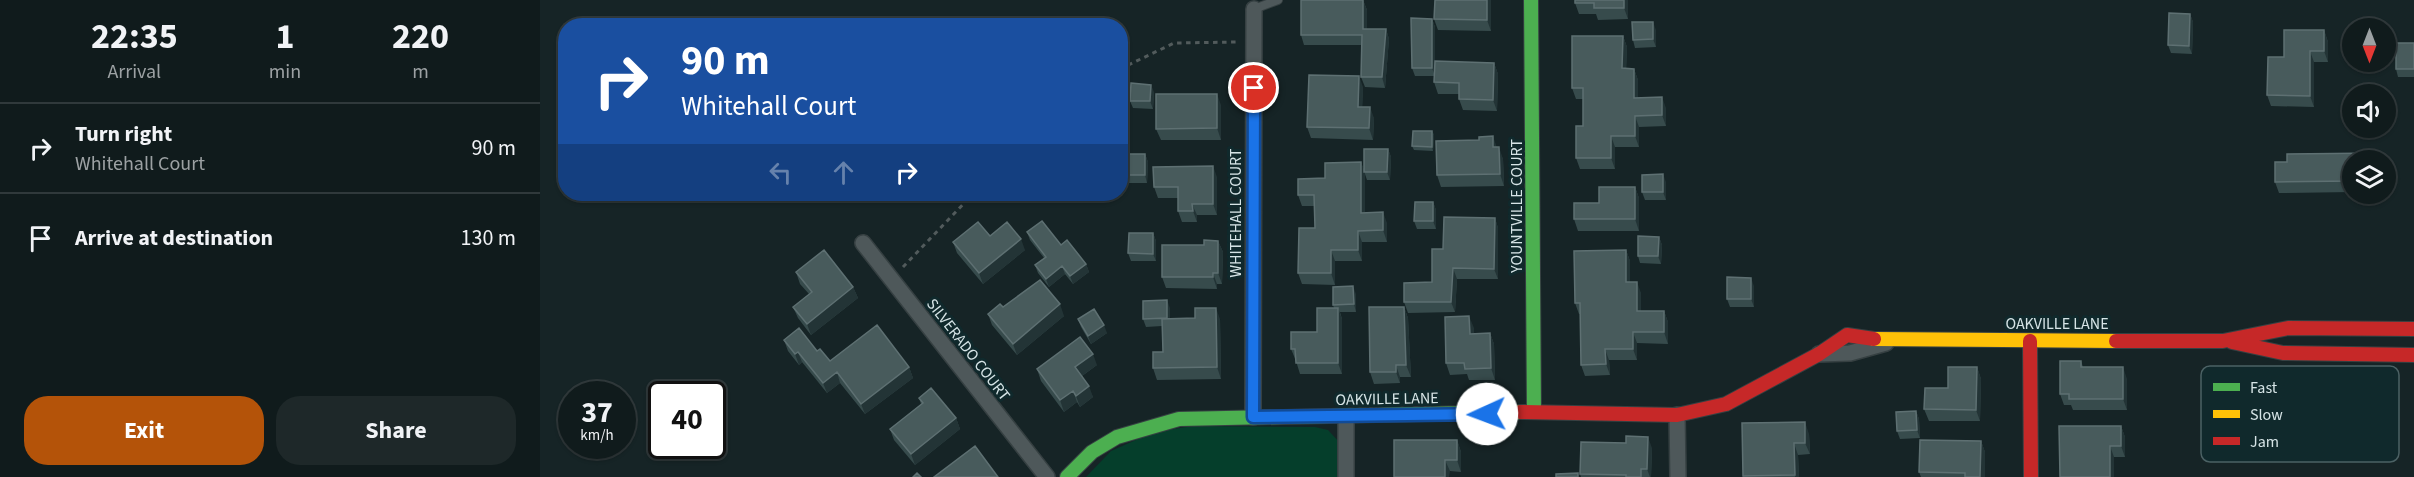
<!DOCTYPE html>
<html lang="en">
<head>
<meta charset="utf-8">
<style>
	body { margin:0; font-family:"Source Sans 3",sans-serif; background:#1e2829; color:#f1f3f6; height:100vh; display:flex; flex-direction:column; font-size:22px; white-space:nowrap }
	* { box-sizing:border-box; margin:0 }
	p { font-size:20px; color:#9ca1a3 }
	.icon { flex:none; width:33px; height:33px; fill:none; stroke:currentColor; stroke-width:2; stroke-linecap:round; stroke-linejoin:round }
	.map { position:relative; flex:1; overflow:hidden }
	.drawer { display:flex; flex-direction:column; background:#101b1c; width:540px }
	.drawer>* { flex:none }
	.hud { position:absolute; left:18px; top:18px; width:570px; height:183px; border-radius:24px; box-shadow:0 2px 4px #0004,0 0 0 2px #30393b; background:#1a4fa0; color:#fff; overflow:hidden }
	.needle { width:39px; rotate:180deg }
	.buttons { position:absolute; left:1802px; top:18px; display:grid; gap:12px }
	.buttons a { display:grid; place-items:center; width:54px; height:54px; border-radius:50%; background:#101b1c; box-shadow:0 2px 4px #0004,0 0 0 2px #30393b; font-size:30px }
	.speed { position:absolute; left:18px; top:381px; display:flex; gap:12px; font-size:30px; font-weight:700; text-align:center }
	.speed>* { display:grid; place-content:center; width:78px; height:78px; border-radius:50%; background:#101b1c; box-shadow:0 2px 4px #0004,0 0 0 2px #30393b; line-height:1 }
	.speed small { font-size:15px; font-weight:400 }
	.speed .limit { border:3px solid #111; border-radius:9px; background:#fff; color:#111 }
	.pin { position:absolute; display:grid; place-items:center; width:51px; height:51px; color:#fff; margin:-26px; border:3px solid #fff; border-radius:50%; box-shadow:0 2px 6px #0007 }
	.me { position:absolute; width:66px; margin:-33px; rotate:268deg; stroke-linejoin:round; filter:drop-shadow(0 0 4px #0008) }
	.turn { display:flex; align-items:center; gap:21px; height:126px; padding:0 24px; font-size:27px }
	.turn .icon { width:78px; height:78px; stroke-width:2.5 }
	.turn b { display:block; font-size:42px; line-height:51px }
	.lanes { display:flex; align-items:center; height:57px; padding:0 24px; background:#0003; justify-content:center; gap:30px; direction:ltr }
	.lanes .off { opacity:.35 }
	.eta { display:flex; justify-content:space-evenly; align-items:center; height:102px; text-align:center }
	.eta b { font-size:36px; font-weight:700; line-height:42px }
	.cta { display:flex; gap:12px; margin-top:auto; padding:12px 24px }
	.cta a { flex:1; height:69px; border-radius:24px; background:#b45309; color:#fff; font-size:24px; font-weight:700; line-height:69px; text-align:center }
	.cta a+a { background:#1e2829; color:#f1f3f6 }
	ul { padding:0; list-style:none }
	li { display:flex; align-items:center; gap:18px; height:90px; padding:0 24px; border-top:2px solid #30393b }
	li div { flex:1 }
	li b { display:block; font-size:22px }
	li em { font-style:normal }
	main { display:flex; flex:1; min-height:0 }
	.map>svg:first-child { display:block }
	.green { fill:#053e2b }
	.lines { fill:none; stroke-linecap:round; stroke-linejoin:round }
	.lane-casing { stroke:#364042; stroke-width:10 }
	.street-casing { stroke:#364042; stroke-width:18 }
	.fast-casing { stroke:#364042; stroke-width:16 }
	.slow-casing { stroke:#364042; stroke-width:16 }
	.jam-casing { stroke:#364042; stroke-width:16 }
	.path { stroke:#525b5c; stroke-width:3; stroke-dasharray:4.5 4.5; stroke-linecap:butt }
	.lane { stroke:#4e585a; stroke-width:8 }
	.street { stroke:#4e585a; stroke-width:15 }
	.fast { stroke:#4caf50; stroke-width:14 }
	.slow { stroke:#ffc107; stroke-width:14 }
	.jam { stroke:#c62828; stroke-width:14 }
	.wall { fill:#374b4c }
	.shaded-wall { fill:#233436 }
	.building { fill:#485b5c; stroke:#5e7072; stroke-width:1.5 }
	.route-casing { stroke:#114b97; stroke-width:15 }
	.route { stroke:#1a73e8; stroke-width:10 }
	.labels { text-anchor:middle; stroke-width:6; stroke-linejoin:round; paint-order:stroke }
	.street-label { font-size:16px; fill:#d6e4e6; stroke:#10292c }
	.key { fill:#10292c; stroke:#4b6164; stroke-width:1.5 }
	.key-label { font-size:16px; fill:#d6e4e6 }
</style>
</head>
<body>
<main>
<section class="drawer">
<div class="eta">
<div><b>22:35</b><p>Arrival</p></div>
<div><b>1</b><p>min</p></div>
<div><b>220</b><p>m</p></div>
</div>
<ul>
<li><svg class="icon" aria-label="right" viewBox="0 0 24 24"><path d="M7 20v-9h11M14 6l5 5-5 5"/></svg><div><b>Turn right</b><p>Whitehall Court</p></div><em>90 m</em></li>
<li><svg class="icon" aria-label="arrive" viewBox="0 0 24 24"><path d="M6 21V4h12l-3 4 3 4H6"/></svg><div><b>Arrive at destination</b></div><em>130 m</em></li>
</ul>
<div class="cta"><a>Exit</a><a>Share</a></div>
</section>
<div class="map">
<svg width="1874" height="477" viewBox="0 0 1874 477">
	<rect width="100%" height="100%" fill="#162426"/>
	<path class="green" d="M653,426l122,1 13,3 13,14 -2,33h-253l25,-26 43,-19z"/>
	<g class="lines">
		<g class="lane-casing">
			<path id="lane" d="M714,9l24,-9"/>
		</g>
		<g class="street-casing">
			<path id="street" d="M323,243l184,234
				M1279,354l31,-1 36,-10
				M1137,415l1,62
				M713,417l1,-408
				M806,418v59"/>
		</g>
		<g class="fast-casing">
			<path id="fast" d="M991,0l3,412
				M527,477l25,-25 25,-15 62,-18 341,-7"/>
		</g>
		<g class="slow-casing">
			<path id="slow" d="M1334,339l242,2"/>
		</g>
		<g class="jam-casing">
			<path id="jam" d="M1490,341l1,136
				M1576,341h107l65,-13 126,1
				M1692,342l51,11 131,2
				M980,412l157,3 49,-11 93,-50 28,-19 27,4"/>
		</g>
		<path class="path" d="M580,69l54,-26 64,-1
			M363,267l70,-73"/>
		<use href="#lane" class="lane"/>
		<use href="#street" class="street"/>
		<use href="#fast" class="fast"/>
		<use href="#slow" class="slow"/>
		<use href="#jam" class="jam"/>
	</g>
	<path class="wall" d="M823,0l4,10v19h19l3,10 -4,49 -20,-1 -4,-10 1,-32h-58l-3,-10z
		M895,0h56v31l-53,-1 -4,-11z
		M1035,0h53v19l-30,1 -2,-6h-17l-4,-11z
		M1650,14l3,8 -1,32 -21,-1 -3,-8z
		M892,19l3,8v34l59,2 4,11 -1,37 -34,-1 -4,-11v-5h-21l-4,-12v-6h-19l-3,-8z
		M1116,30v17l-21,1 -2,-8z
		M1784,30l4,12v20h-14v45l-43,-1 -4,-11 17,-38z
		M1083,36l4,11 -1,21 8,1 4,11v18l28,10v18l-27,1v20h-24v22h-35l-4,-11 7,-32v-27h-7l-4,-11z
		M1874,43v34h-16l-2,-8z
		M823,87l-1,20 12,11 -1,22 -62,-2 -4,-11z
		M614,92l-1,17 -20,-1 -3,-7z
		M681,105v35h-60l-5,-11z
		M892,131l2,4 -1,16 -19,-1 -2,-4z
		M957,147l6,12 1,27 -63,1 -4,-12z
		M848,149l3,8 -1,23h-23l-2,-6v39l22,10v19h-25v19h-27v24l-33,-1 -4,-11 17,-45 -1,-22h-12l-4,-11 27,-17 36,-16 3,9z
		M1840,153l3,7h-31v32l-73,1 -4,-11v-20h12v-8z
		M605,154l3,8 -1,21h-19l-3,-8z
		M677,177v38h-20v7h-15l-4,-11v-13h-20l-4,-11z
		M1126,182v18h-21l-3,-8z
		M1095,187l4,11v33h-61l-4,-12 25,-16z
		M893,202l3,8v19h-19l-3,-8z
		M955,218l3,10v51h-41l-2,33 -47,1 -4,-11 28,-20 11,-33z
		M487,232l34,13 25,19 3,8 -16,12 -8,-10 -16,13 -11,-14 -3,-8 9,-7 -14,-18z
		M613,233l3,8v20h-25l-3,-8z
		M450,236l35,14 -42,34 -26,-31 -4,-11z
		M1119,237l3,8 -1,19 -21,-1 -2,-7z
		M678,241l5,11 -1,32h-5v5l-51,-1 -4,-11 42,-32z
		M1086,250l4,11v21l11,11v18h23l4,11v22l-31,-1v17h-28l1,15 -25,1 -4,-11 -1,-51h-1l-4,-11z
		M256,272l57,15 5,11 -47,37 -13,-17 -5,-11 16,-13 -9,-10z
		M1214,286v21h-24l-3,-8z
		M816,294v18h-16l2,7v55h-42l-4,-13 -5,-12 26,-17 17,-24 -1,-3z
		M463,307l61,9 -47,39 -25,-30 -4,-11z
		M864,307l4,11 3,59h-11v6l-26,1 -4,-12z
		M630,308v11h50l1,60 -64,1 -4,-12 10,-16 -1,-26 -16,1 -3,-8z
		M538,319l29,14 -16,11 -10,-17z
		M934,328v5h16l4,11 1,36h-26l-2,-6 -17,1 -4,-12z
		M244,340l33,11 13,10 79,6 4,11 -48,36 -25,-31 -13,10 -25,-31 -3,3 -11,-14z
		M1541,361l2,6 44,12v31h-54l-2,-5h-7l-4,-11z
		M557,365l-15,11 11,21 -13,10 -3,-5 -13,10 -23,-31 -4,-12z
		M1437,367l4,12 -1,42h-51l-5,-12 24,-21z
		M379,398l37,20 4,11 -45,36 -21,-25 -4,-11 31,-25z
		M1376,411l3,8 1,19 -20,1 -3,-8z
		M1202,423l67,11 1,20 -12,1 1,22h-56z
		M1581,426l4,11v20h-11v20h-54z
		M917,440l4,12v20l-11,-1 -56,6z
		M1441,441l4,11v25h-64l-2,-5z
		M1112,448l-1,29h-70l-1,-3z"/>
	<path class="shaded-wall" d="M823,0l4,10v29l-4,-10z
		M947,0h4v31l-4,-11z
		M1084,0h4v19l-4,-11z
		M1650,14l3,8 -1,32 -3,-8z
		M892,19l3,8v49l-3,-8z
		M1113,22l3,8v17l-3,-8z
		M846,29l3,10 -4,49 -3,-11z
		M1784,30l4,12v20l-4,-11z
		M1083,36l4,11 -1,32 -4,-11z
		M1770,51l4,11v45l-4,-11z
		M954,63l4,11 -1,37 -4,-11z
		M1094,69l4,11v29l-4,-11z
		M819,76l4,11 -1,31 -4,-11z
		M611,85l3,7 -1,17 -3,-8z
		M677,94l4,11v35l-4,-12z
		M1122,97l4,11v18l-4,-11z
		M830,107l4,11 -1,22 -4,-12z
		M1095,116l4,11v20l-4,-11z
		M892,131l2,4 -1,16 -1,-4z
		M953,136l4,12 -4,-1z
		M1071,136l4,11v22l-4,-11z
		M959,147l4,12 1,27 -4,-12z
		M848,149l3,8 -1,23 -3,-8z
		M605,154l3,8 -1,21 -2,-8z
		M821,162l4,11v51l-4,-11z
		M673,166l4,11v38l-4,-11z
		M1123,174l3,8v18l-3,-8z
		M1095,187l4,11v33l-4,-12z
		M893,202l3,8v19l-3,-8z
		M652,204l5,11v7l-4,-11z
		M843,212l4,11v19l-4,-12z
		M955,218l3,10v51l-4,-10z
		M818,231l4,11v19l-4,-11z
		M613,233l3,8v20l-3,-7z
		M1119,237l3,8 -1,19 -3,-8z
		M481,239l4,11 -42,34 -4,-11z
		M678,241l5,11 -1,32 -4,-11z
		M791,250l4,11v24l-4,-12z
		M1086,250l4,11v32l-4,-11z
		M546,264l3,8 -16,12 -3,-8z
		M522,266l3,8 -16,13 -3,-8z
		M913,268l4,11 -2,33 -4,-10z
		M673,273l4,11v5l-4,-12z
		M1211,278l3,8v21l-3,-8z
		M1097,282l4,11v29l-4,-11z
		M813,286l3,8v18l-2,-8z
		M313,287l5,11 -47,37 -4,-11z
		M627,300l3,8v18l-3,-8z
		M520,304l4,12 -47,39 -4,-11z
		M864,307l4,11 3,59 -5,-12z
		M676,308l4,11 1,60 -4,-12z
		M798,308l4,11v55l-4,-11z
		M1124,311l4,11v22l-4,-12z
		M929,316l5,12v17l-4,-11z
		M564,325l3,8 -16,11 -3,-8z
		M1093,332l4,11v17l-4,-11z
		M950,333l4,11 1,36 -4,-12z
		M1065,349l4,11 1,15 -4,-11z
		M258,352l4,10 -3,3 -4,-11z
		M553,354l4,11 -18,13 -4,-11z
		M856,365l4,12v6l-4,-11z
		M369,367l4,11 -48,36 -4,-10z
		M1437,367l4,12 -1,42 -4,-11z
		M1583,367l4,12v31l-4,-11z
		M297,372l3,11 -13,10 -4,-10z
		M549,386l4,11 -13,10 -4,-11z
		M533,391l4,11 -13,10 -4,-12z
		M1376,411l3,8 1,19 -3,-8z
		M416,418l4,11 -45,36 -4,-11z
		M1265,422l4,12 1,20 -5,-11z
		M1581,426l4,11v20l-4,-11z
		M1108,437l4,11 -1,29h-1l-3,-8z
		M917,440l4,12v20l-4,-12z
		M1441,441l4,11v25h-5z
		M1254,443l4,12 1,22h-4v-2z
		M1570,446l4,11v20h-4z
		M905,460l5,11 -1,6h-4z"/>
	<path class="building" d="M761,0h62v29h23l-4,48h-21l1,-42h-61z
		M895,0h52v20l-53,-1z
		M1035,0h49v8h-30v-5h-19z
		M1629,13l21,1 -1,32 -21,-1z
		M871,18l21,1v49h-20z
		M1092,22h21v17l-20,1z
		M1744,30h40v21h-14v45l-43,-1 1,-38h16z
		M1032,36h51l-1,32 12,1v29l28,-1v18l-27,1v20h-24v22h-35v-32h7v-38h-11z
		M1856,43h18v26h-18z
		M895,61l59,2 -1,37 -34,-1v-16l-25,-1z
		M769,75l50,1 -1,31h12l-1,21 -62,-1z
		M591,83l20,2 -1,16h-20z
		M616,94h61v34l-61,1z
		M873,131h19v16l-20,-1z
		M953,136v11h6l1,27 -63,1 -1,-34 43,-1v-3z
		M824,149h24l-1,23h-23z
		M1840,153v7h-28v21l-77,1v-20h12v-8z
		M585,154h20v21h-20z
		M821,162v51l22,-1v18l-25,1v19h-27v23h-33l1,-45h16l-1,-33h-16v-16l27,-1v-15z
		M673,166v38h-21l1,7h-15v-24h-24l-1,-20z
		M1123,174v18h-21v-17z
		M1059,187h36v32h-61v-16h25z
		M875,202h18v19h-19z
		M904,217l51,1 -1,51 -41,-1 -2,34h-47v-19l28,-1v-33h11z
		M502,221l19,24 6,-5 19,24 -16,12 -8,-10 -16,13 -11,-14 11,-8 -19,-25z
		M438,222l12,14 17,-14 14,17 -42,34 -26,-31z
		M589,233h24v21l-25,-1z
		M1098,236l21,1 -1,19h-20z
		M664,240l14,1v32h-5v4h-51v-32h42z
		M284,250l29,37 -46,37 -14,-17 19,-15 -16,-20z
		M1086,250v32h11v29h27v21h-31v17h-28l1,15 -25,1 -1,-62h-5l-1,-52z
		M1187,277l24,1v21h-24z
		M500,280l20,24 -47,40 -25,-30 12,-10 3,3z
		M813,286l1,18 -21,1v-18z
		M627,300v18l-24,1v-18z
		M829,307h35l2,58h-10v7h-26z
		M655,308h21l1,59 -64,1v-16h10l-1,-33 33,-1z
		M777,308h21v55h-42l-1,-14h-4v-17h26z
		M554,309l10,16 -16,11 -10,-17z
		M929,316l1,18 20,-1 1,35 -26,1 -1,-6h-18l-1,-46z
		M337,325l32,42 -48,37 -24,-32 -14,11 -25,-31 -3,2 -11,-14 15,-12 18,23 3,-2 10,12z
		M540,337l13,17 -18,13 14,19 -13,10 -3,-5 -13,9 -23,-31z
		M1520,361h21v6h42v32h-54v-5h-9z
		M1408,367h29l-1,43 -52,-1 1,-21h23z
		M391,388l25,30 -45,36 -21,-25 33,-26 -4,-5z
		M1376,411l1,19 -20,1 -1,-19z
		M1265,422v21h-11l1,32 -52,1 -1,-53z
		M1519,426h62v20h-11v31h-50z
		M1086,436l22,1 -1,32h-6v8h-15v-2l-46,-1 1,-32 45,1z
		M854,440h63v20h-12v17h-51z
		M1380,440l61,1 -1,36h-15v-4l-46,-1z
		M435,446l23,31h-64z
		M377,473l4,4h-8z
		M1038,473v4h-22v-3z"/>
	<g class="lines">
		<g class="route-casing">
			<path id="route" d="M714,88l-1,329 234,-3"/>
		</g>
		<use href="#route" class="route"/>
	</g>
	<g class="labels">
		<g class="street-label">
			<text transform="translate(976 206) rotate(-90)" y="6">YOUNTVILLE COURT</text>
			<text transform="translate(695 213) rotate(-90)" y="6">WHITEHALL COURT</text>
			<text x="1517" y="329">OAKVILLE LANE</text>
			<text transform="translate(429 349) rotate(52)" y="6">SILVERADO COURT</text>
			<text transform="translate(847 398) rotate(-1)" y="6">OAKVILLE LANE</text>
		</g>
	</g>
	<rect x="1661" y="366" width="198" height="96" rx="9" class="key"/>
	<rect x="1673" y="383" width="27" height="8" fill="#4caf50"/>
	<rect x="1673" y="410" width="27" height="8" fill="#ffc107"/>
	<rect x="1673" y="437" width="27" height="8" fill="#c62828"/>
	<g class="key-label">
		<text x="1710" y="393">Fast</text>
		<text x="1710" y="420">Slow</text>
		<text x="1710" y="447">Jam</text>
	</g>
</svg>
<div class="buttons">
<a><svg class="needle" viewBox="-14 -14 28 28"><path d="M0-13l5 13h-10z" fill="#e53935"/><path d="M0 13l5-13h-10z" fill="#9ca1a3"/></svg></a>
<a><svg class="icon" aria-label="sound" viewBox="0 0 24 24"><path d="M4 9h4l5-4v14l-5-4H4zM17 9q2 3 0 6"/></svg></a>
<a><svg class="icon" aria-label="layers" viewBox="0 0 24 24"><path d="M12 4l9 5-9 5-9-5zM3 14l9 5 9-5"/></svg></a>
</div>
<div class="speed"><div>37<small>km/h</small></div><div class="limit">40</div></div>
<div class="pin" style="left:714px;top:88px;background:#d93025"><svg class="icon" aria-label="arrive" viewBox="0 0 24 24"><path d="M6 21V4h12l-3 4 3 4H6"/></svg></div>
<svg class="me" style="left:947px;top:414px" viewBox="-20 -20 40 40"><circle r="19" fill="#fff"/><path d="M0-13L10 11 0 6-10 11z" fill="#1a73e8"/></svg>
<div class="hud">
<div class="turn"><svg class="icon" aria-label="right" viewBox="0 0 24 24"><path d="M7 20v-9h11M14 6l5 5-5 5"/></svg><div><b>90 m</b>Whitehall Court</div></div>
<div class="lanes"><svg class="icon off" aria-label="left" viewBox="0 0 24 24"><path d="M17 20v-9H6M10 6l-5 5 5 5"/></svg><svg class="icon off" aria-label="ahead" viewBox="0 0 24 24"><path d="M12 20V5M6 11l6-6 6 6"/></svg><svg class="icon" aria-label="right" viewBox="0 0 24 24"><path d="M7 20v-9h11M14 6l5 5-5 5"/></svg></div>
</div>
</div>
</main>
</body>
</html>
